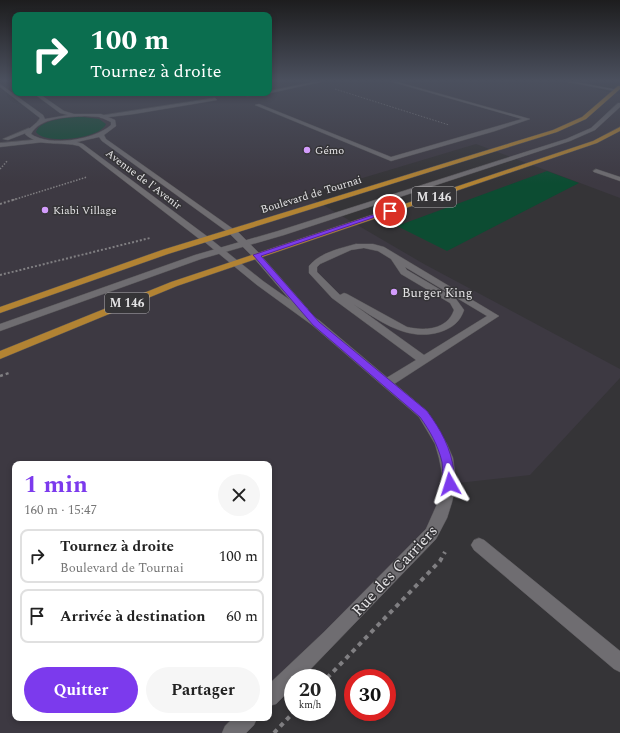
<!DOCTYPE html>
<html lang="fr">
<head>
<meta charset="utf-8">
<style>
	body { margin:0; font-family:Spectral,serif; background:#f6f6f6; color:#222; height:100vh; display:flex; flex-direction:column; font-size:15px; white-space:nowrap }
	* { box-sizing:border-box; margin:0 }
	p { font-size:13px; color:#767676 }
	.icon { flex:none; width:22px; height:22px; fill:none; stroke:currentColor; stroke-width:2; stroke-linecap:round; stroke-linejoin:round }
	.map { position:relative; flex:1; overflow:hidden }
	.sheet { position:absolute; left:12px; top:461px; width:260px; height:260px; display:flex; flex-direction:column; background:#fff; border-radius:8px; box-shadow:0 2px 6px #0003 }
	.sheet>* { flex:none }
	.guide { position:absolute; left:12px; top:12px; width:260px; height:84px; border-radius:8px; box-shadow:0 2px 6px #0003; background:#0b6e4f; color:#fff; overflow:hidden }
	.speed { position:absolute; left:284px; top:669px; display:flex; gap:8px; font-size:20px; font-weight:700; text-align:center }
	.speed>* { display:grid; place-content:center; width:52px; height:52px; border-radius:50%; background:#fff; box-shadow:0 2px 6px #0003; line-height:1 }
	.speed small { font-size:10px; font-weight:400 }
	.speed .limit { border:6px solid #d22; background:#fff; color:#111 }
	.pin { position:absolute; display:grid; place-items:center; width:34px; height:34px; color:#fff; margin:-17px; border:2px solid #fff; border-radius:50%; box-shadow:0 1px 4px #0007 }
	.me { position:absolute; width:44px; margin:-22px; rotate:354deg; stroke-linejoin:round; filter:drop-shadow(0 0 3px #0008) }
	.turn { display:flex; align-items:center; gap:14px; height:84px; padding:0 12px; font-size:18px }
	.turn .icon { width:52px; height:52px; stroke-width:2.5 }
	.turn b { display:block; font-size:28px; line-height:34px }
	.round { display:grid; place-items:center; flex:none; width:42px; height:42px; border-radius:21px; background:#f6f6f6 }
	.overview { display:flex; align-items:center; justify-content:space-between; height:68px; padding:0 12px }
	h1 { font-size:24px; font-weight:700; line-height:30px; color:#7c3aed }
	.button { display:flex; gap:8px; margin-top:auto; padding:8px 12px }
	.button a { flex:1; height:46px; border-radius:24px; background:#7c3aed; color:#fff; font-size:16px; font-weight:700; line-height:46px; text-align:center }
	.button a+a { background:#f6f6f6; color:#222 }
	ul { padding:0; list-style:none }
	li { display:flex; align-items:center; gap:12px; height:54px; margin:0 8px 6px; padding:0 4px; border:2px solid #e0e0e0; border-radius:8px }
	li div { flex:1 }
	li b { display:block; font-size:15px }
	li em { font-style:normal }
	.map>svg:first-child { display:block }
	.built { fill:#3d3942 }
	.green { fill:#0c4c32 }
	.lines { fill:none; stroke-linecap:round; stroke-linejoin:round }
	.service-casing { stroke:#555356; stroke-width:1 }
	.minor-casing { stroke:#555356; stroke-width:1 }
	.tertiary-casing { stroke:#555356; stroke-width:1 }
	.secondary-casing { stroke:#555356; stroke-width:1 }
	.primary-casing { stroke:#555356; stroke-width:1 }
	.path-far4 { stroke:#807f82; stroke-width:1; stroke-dasharray:1.5 1.5; stroke-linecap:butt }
	.path-far3 { stroke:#807f82; stroke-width:1.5; stroke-dasharray:1.5 1.5; stroke-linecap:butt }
	.path-far2 { stroke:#807f82; stroke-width:2; stroke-dasharray:2 2; stroke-linecap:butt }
	.path-far1 { stroke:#807f82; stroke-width:2.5; stroke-dasharray:3 3; stroke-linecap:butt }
	.path { stroke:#807f82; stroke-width:4; stroke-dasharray:4.5 4.5; stroke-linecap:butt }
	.service { fill:#6f6d71; fill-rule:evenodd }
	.minor { fill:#6f6d71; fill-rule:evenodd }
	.tertiary { fill:#6f6d71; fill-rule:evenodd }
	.secondary { fill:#6f6d71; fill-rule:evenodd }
	.primary { fill:#b28333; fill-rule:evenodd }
	.route { fill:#7c3aed; stroke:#51269a }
	.poi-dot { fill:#d39cfc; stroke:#353437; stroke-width:1.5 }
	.labels { text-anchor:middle; stroke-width:3; stroke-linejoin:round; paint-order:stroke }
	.far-poi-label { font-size:11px; fill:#e4e3e5; stroke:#353437; text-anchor:start }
	.far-street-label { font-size:11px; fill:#e4e3e5; stroke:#353437 }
	.shield { fill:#353437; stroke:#b0aeb1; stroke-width:1 }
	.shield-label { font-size:12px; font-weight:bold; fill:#e4e3e5 }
	.poi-label { font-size:13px; fill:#e4e3e5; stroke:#353437; text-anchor:start }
	.near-street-label { font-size:16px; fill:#e4e3e5; stroke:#353437 }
</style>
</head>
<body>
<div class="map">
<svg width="620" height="733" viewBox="0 0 620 733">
	<rect width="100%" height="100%" fill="#353437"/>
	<path class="built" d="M0,81h15v12h254v-12h317l13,9 21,4v104l-144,-54 -170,51 118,69 196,105v9l-90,97 -81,9 -17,54 -163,159v-233h-254v254h232l-15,15h-232z"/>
	<path class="green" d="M83,117l16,2 7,5c-6,15 -61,21 -70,8 4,-13 35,-15 47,-15z
		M547,171l32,12 -132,68 -50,-25z"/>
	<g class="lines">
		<g class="service-casing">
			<path id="service" d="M319,81h6l-59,13 -19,2 -2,-1 8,-2h16v-2z
				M389,81h5l136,38 -35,12 -104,30 -136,-56 4,-1 132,53 131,-38z
				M215,98l2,2 -83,14 -33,4 -3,-2z
				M618,103h2v4l-25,23 -25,11 -286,94 -83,24 -201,72v-7l195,-69 83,-24 288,-92 25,-11z
				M596,169l24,8v4l-26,-9 -1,-1z
				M356,244h17l11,3 115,69 -108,70 -4,1 -4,-1 -2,-3 2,-3 33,-20 -84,-62 -23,-25v-7c10,-13 32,-18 47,-22zM364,248l14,3 13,8 10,15 49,29 4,7c-7,20 -29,21 -47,17l-60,-33 -3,-1 -4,2 -23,-23v-5l3,-3 31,-14zM405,267l82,49 -63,39 -71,-51c27,17 54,38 87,28 12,-4 20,-10 24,-22l-8,-11 -49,-29z
				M479,538l5,2 136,111v21l-6,-3 -140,-119 -3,-5 3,-5z"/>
		</g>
		<g class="minor-casing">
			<path id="minor" d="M29,128l3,2 -1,1 -23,9 -5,-1z
				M42,139l2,1v2l-44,5v-4z
				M229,229h6l24,24 47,54 2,2 -2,2 14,10 107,90 20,33 6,14 2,15v15l-3,14 -5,16 -11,21 -134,139h-9v9l-17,17 -7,2v-22l55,-52 102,-103 12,-27 3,-14 1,-15 -3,-15 -4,-14 -16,-27 -107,-92 -55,-40 -56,-46 4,-2h3l55,44 27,19 -37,-43 -24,-24z
				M233,718h24l-3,7 -8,8h-24l3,-7z"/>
		</g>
		<g class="tertiary-casing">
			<path id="tertiary" d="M563,81h7l48,9 -2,1z"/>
		</g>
		<g class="secondary-casing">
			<path id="secondary" d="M0,84l43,31 2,4 23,-4 -8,-2 -27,-20h5l26,18 10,3h27l14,6 1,6 -12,9 2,4 130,92 -4,2h-3l-127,-92 -3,-4 -22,5 6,2 125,93v4h-6l-123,-95c-18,-5 -39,2 -54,-12 4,-7 11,-9 15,-16l-40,-31zM85,116l15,1 11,5v3c-17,15 -61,22 -80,9 9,-17 37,-17 54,-18z"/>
		</g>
		<g class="primary-casing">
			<path id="primary" d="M618,86h2v3l-34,30 -29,13 -389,122 -168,59v-6l162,-57 391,-120 29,-13z
				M620,127v4l-23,12 -420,143 -177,73v-8l171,-69 422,-141z"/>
		</g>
		<path class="path-far4" d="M335,89l114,36"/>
		<path class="path-far3" d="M0,169l8,-9
			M13,200l74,-23"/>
		<path class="path-far2" d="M0,204l16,-5
			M0,275l150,-37"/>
		<path class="path-far1" d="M0,376l9,-3"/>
		<path class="path" d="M327,678l113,-117 5,-9
			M274,733l20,-21"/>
		<use href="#service" class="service"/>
		<use href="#minor" class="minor"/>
		<use href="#tertiary" class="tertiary"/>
		<use href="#secondary" class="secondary"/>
		<use href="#primary" class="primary"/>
	</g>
	<linearGradient id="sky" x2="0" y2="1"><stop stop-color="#1d1d1e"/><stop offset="0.44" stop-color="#4b505e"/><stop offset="1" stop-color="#4b505e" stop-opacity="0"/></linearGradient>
	<rect width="620" height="183" fill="url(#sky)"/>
	<path class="route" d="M388,210l5,1 -132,45 58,66 108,89c14,19 24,37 27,61 0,5 2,10 0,15l-4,2 -5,-2c-3,-7 -2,-17 -3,-25 -4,-17 -12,-31 -22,-45l-107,-92 -60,-70z"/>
	<g class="poi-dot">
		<circle cx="307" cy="150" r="4"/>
		<circle cx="45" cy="210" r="4"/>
		<circle cx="394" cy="292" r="4"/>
	</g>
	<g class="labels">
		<g class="far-poi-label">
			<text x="315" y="154">Gémo</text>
			<text x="53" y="214">Kiabi Village</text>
		</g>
		<g class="far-street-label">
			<text transform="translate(144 179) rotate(37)" y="4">Avenue de l'Avenir</text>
			<text transform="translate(311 194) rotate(-17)" y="4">Boulevard de Tournai</text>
		</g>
		<g class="shield">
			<rect x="412" y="187" width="44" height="20" rx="3"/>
			<rect x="105" y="293" width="44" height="20" rx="3"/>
		</g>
		<g class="shield-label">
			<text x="434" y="201">M 146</text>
			<text x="127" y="307">M 146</text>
		</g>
		<g class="poi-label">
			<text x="402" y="297">Burger King</text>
		</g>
		<g class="near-street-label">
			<text transform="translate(394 570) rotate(-47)" y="6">Rue des Carriers</text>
		</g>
	</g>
</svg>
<div class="speed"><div>20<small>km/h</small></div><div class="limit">30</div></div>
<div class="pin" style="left:390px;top:211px;background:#d93025"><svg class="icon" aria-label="arrive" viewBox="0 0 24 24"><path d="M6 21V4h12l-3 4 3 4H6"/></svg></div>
<svg class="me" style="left:450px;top:484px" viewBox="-20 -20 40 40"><path d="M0-17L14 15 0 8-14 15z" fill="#7c3aed" stroke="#fff" stroke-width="4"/></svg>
<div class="guide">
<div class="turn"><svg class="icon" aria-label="right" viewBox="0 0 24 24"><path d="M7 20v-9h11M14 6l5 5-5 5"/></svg><div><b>100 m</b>Tournez à droite</div></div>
</div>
<section class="sheet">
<div class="overview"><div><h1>1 min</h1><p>160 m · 15:47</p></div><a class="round"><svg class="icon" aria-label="close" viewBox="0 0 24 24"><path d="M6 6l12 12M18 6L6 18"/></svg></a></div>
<ul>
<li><svg class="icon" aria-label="right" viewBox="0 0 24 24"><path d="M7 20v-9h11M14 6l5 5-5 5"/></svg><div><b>Tournez à droite</b><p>Boulevard de Tournai</p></div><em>100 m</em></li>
<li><svg class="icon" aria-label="arrive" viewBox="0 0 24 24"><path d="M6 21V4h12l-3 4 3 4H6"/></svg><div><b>Arrivée à destination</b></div><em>60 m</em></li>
</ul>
<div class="button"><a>Quitter</a><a>Partager</a></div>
</section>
</div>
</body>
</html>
